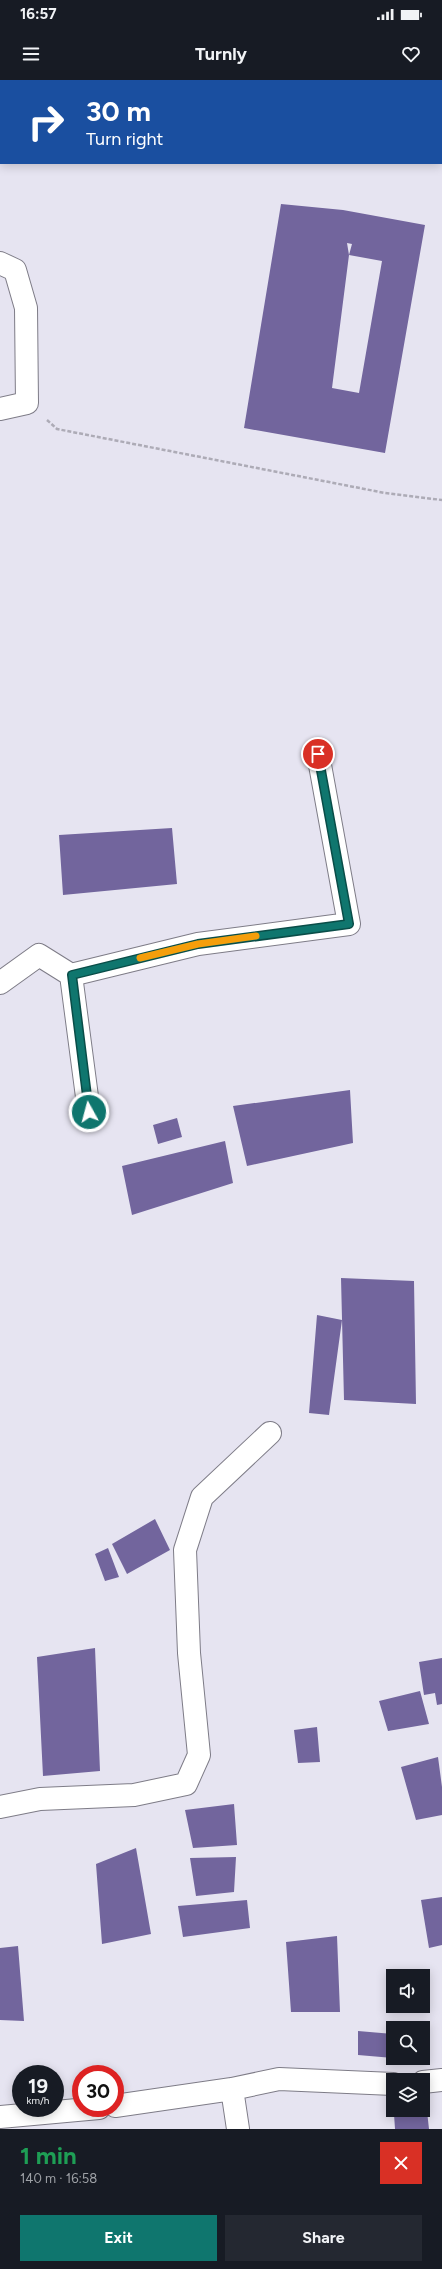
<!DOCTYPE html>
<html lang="en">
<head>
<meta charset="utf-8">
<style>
	body { margin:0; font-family:Figtree,sans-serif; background:#242831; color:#f1f3f6; height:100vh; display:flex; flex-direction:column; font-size:15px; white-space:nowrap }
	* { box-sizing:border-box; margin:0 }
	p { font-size:13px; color:#9ea1a6 }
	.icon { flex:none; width:22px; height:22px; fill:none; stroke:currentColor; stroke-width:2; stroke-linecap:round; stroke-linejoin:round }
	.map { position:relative; height:2049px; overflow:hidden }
	.panel { display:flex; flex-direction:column; background:#171b24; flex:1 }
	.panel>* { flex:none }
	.top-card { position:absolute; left:0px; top:0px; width:442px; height:84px; box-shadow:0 2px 10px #0003; background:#1a4fa0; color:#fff; overflow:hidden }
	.buttons { position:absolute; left:386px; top:1889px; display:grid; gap:8px }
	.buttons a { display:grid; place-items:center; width:44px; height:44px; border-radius:0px; background:#171b24; box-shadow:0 2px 10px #0003; font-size:20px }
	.speed { position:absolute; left:12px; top:1985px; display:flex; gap:8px; font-size:20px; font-weight:700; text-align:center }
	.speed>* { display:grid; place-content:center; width:52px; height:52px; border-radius:50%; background:#171b24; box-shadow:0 2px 10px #0003; line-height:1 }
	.speed small { font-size:10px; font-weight:400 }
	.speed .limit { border:6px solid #d22; background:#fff; color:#111 }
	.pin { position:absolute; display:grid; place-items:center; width:34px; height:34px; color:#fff; margin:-17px; border:2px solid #fff; border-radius:50%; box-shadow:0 1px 4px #0007 }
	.me { position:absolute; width:44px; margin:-22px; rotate:353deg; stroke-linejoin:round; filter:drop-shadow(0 0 3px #0008) }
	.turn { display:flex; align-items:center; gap:14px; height:84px; padding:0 20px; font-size:18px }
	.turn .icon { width:52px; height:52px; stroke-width:2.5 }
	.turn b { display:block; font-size:28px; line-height:34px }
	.round { display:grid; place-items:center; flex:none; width:42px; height:42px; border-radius:0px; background:#242831 }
	.head { display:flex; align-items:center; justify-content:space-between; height:68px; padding:0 20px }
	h1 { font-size:24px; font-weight:700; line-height:30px; color:#1e9e55 }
	.cta { display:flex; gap:8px; margin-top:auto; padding:8px 20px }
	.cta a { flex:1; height:46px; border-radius:0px; background:#0f766e; color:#fff; font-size:16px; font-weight:700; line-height:46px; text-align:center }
	.cta a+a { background:#242831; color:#f1f3f6 }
	.status { display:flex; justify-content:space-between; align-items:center; height:28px; padding:0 20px; background:#171b24; direction:ltr }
	.status svg { height:11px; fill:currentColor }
	header { display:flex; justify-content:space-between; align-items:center; height:52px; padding:0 20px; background:#171b24; font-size:18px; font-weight:700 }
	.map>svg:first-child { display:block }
	.building { fill:#72659d; fill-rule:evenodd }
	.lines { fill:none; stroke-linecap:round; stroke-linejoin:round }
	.minor-casing { stroke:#7e7c87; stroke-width:24 }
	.path { stroke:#adabb6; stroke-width:2.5; stroke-dasharray:4 2; stroke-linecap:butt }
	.minor { stroke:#fff; stroke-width:22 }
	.route-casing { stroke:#0a4d48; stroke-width:10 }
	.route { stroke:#0f766e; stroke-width:7 }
	.slow { stroke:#f59e0b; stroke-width:7 }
</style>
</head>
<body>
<div class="status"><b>16:57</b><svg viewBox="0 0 49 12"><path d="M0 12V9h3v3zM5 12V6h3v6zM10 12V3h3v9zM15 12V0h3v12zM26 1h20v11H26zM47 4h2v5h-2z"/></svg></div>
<header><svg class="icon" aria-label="menu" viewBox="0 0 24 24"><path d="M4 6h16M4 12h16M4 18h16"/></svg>Turnly<svg class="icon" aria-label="heart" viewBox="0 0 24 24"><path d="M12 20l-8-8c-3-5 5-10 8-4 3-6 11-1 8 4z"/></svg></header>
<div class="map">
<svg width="442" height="2049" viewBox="0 0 442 2049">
	<rect width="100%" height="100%" fill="#e6e4f1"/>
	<path class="building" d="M281,124l62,6 82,15 -40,228 -141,-25zM347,163l5,1 -3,11 33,6 -23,132 -27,-5 17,-133z
		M172,748l5,56 -114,11 -4,-60z
		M350,1010l3,53 -106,23 -14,-60z
		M177,1038l5,19 -24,7 -5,-19z
		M225,1061l8,42 -101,32 -10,-49z
		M341,1198l73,3 2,123 -72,-4z
		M317,1235l25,5 -13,95 -20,-2z
		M155,1439l15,31 -43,24 -15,-30z
		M108,1468l11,29 -14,4 -10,-27z
		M95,1568l5,123 -57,5 -6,-119z
		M442,1578v46l-5,1 -2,-12 -11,2 -5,-33z
		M420,1611l9,33 -41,7 -9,-30z
		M317,1647l3,35 -22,1 -4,-33z
		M438,1677l4,30v28l-26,5 -15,-53z
		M234,1724l3,41 -44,3 -8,-38z
		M136,1768l15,86 -49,10 -6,-80z
		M236,1777l-2,35 -38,4 -6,-38z
		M442,1817v48l-13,3 -8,-48z
		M247,1820l3,28 -67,9 -5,-31z
		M337,1856l3,76h-49l-5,-70z
		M18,1866l6,75 -24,-1v-72z
		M358,1951l35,3v24l-35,-3z
		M402,1978h18v3z
		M427,2031l2,18h-34l-1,-15z"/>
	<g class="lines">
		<g class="minor-casing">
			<path id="minor" d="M0,183l15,7 11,38 1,95 -27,6
				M71,895l18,137
				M0,903l39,-28 32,20 127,-31 151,-20 -31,-170
				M0,1727l40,-8 94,-4 52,-11 13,-29 -10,-102 -4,-103 17,-53 68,-64
				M423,2002l19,-2
				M232,2009l6,40
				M115,2026l117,-17 47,-10 114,5
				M0,2037l99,-9"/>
		</g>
		<path class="path" d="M47,340l10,9 328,64 57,7"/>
		<use href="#minor" class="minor"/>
	</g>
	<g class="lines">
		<g class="route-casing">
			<path id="route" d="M89,1032l-17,-137 126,-31 151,-20 -31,-170"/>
		</g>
		<use href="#route" class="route"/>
		<path class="slow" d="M140,878l58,-14 58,-8"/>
	</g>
</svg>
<div class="buttons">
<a><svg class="icon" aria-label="sound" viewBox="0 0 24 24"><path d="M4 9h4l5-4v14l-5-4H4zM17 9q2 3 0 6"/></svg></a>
<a><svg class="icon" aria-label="search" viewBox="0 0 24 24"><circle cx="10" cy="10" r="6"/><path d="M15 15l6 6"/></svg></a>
<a><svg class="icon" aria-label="layers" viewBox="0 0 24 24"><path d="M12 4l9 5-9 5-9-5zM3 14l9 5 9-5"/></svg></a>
</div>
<div class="speed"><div>19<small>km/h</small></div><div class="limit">30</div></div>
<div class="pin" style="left:318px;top:674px;background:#d93025"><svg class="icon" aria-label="arrive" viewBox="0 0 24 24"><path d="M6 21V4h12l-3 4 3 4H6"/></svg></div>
<svg class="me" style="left:89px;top:1032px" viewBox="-20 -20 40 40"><circle r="17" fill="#0f766e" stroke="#fff" stroke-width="3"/><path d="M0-11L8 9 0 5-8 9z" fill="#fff"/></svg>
<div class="top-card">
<div class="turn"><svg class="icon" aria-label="right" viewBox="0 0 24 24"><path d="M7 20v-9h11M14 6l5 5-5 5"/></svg><div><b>30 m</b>Turn right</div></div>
</div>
</div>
<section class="panel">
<div class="head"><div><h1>1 min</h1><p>140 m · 16:58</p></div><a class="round" style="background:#d93025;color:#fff"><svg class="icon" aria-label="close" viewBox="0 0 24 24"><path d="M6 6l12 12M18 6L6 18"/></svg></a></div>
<div class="cta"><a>Exit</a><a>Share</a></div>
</section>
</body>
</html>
